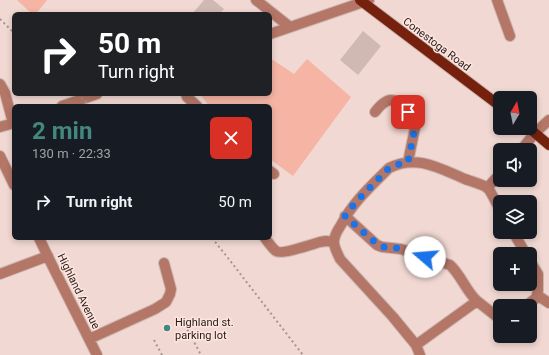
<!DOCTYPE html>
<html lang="en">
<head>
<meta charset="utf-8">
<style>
	body { margin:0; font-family:Roboto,sans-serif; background:#20242c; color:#f1f3f6; height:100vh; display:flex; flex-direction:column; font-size:15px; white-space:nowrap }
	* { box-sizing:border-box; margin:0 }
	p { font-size:13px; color:#9ea1a6 }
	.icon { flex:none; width:22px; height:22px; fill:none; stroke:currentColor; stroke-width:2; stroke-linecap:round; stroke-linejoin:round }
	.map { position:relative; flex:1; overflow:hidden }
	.details { position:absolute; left:12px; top:104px; width:260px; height:136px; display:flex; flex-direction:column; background:#171b24; border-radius:6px; box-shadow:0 2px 6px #0003 }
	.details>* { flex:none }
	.guide { position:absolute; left:12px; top:12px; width:260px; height:84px; border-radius:6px; box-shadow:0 2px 6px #0003; background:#202124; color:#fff; overflow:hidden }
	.needle { width:26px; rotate:10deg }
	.fabs { position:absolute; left:493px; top:91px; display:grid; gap:8px }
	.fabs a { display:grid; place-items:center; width:44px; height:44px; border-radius:6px; background:#171b24; box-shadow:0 2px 6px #0003; font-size:20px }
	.pin { position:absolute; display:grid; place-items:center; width:34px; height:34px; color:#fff; margin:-17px; border-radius:8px; box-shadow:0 2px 6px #0006 }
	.me { position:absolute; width:44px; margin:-22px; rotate:288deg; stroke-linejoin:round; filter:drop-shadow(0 0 3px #0008) }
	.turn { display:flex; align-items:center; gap:14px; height:84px; padding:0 20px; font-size:18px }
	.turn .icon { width:52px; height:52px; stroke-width:2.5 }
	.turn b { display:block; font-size:28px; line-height:34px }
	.round { display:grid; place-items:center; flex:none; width:42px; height:42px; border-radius:6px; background:#20242c }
	.overview { display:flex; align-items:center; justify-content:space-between; height:68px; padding:0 20px }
	h1 { font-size:24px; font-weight:700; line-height:30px; color:#43887f }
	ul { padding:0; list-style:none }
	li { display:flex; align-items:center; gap:12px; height:60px; padding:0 20px }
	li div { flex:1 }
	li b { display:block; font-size:15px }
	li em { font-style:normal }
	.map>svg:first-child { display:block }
	.green { fill:#f5b4a4 }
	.building { fill:#d1b9b3 }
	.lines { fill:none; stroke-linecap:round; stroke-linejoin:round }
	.minor-casing { stroke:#ccb6b1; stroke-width:12 }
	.major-casing { stroke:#ccb6b1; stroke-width:12 }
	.path { stroke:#a79490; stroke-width:2; stroke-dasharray:2 3; stroke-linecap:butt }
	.minor { stroke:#b37667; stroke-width:10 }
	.major { stroke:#75210d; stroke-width:10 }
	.path-bridge { stroke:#a79490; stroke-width:2; stroke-dasharray:2 3; stroke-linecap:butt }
	.route { stroke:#1a73e8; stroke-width:7; stroke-dasharray:0 12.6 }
	.poi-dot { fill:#43887f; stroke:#ffe5df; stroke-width:1.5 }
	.labels { text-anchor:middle; stroke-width:3; stroke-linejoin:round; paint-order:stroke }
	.street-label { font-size:11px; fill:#241b19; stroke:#ffe5df }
	.poi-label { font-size:11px; fill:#241b19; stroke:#ffe5df; text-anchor:start }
</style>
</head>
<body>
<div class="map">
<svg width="549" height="355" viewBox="0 0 549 355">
	<rect width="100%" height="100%" fill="#f1d8d2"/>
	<path class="green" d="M17,0h30l-11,14h-4z
		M270,58l24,16 13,-15 44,38 -58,79 -23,-17v-53h-61l-9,-12h70z"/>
	<path class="building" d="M204,0h9l11,9 -5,5h-27z
		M363,31l18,15 -23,29 -18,-15z"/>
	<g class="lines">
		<g class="minor-casing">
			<path id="minor" d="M256,0l34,27
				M497,0l13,36
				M270,34l99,-34
				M0,84l5,9 8,30
				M186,94l1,3 10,9
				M62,106l35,-12
				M375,112c3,-4 8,-9 12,-11 11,-5 25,14 29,22l-8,39
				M0,127l14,-4
				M521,150l14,-17 14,-13
				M0,156l14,29
				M270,171l4,3
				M487,188l13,-14
				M500,210c-2,-4 -10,-19 -12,-22 -4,-3 -18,-7 -23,-9 -26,-11 -49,-25 -76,-11 -18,18 -36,34 -48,57 -3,5 -7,10 -7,17 0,6 4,12 6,17l53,58 23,28 61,-44 19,15 4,1
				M345,216l32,29 5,2 19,2 49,16c11,10 16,26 27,36
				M513,232l13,22
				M39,238l11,23 47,94
				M265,238c3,4 7,10 11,13 5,4 37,-7 44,-9l6,-1 8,1
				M0,274l48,-18
				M537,295l12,8
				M526,306l10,-8 2,-7v-17l-8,-13
				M89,339l66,-30 11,-7 4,-8 1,-5 -7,-26
				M416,345l4,10"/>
		</g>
		<g class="major-casing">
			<path id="major" d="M360,0l140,106
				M529,128l20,17"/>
		</g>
		<path class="path" d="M0,19l14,14
			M212,238l16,20 75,97
			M185,325l16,30
			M154,340l8,15"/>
		<use href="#minor" class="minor"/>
		<use href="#major" class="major"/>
		<path class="path-bridge" d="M78,94l12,12"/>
	</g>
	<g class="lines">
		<path class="route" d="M408,112l6,7 2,4 -8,39 -13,3 -6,3 -34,35 -10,13 33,29c6,3 12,2 19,3 9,1 19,6 28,9"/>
	</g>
	<circle class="poi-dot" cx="167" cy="328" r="4"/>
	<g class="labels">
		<g class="street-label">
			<text transform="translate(437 44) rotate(37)" y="4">Conestoga Road</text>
			<text transform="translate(79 291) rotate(64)" y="4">Highland Avenue</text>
		</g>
		<g class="poi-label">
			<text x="175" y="326">Highland st.<tspan x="175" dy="13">parking lot</tspan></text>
		</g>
	</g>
</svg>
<div class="fabs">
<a><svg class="needle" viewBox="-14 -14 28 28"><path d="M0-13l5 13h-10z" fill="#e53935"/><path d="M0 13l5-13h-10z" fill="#9ea1a6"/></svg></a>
<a><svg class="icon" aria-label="sound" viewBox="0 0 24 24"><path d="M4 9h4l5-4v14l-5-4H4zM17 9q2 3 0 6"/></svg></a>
<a><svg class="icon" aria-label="layers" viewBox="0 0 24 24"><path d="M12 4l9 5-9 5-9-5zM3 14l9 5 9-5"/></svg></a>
<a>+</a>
<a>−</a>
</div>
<div class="pin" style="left:408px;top:112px;background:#d93025"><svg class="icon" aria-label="arrive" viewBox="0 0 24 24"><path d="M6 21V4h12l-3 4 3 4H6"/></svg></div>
<svg class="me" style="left:425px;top:257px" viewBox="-20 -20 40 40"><circle r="19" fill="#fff"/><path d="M0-13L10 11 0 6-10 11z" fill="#1a73e8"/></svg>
<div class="guide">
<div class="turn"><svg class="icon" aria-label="right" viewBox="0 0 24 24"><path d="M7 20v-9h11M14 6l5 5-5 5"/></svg><div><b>50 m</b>Turn right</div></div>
</div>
<section class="details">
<div class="overview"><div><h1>2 min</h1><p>130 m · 22:33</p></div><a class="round" style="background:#d93025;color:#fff"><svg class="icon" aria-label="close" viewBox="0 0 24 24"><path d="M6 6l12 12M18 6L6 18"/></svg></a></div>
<ul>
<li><svg class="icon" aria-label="right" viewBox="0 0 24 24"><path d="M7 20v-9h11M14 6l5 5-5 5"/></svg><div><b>Turn right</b></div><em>50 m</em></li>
</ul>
</section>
</div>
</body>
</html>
